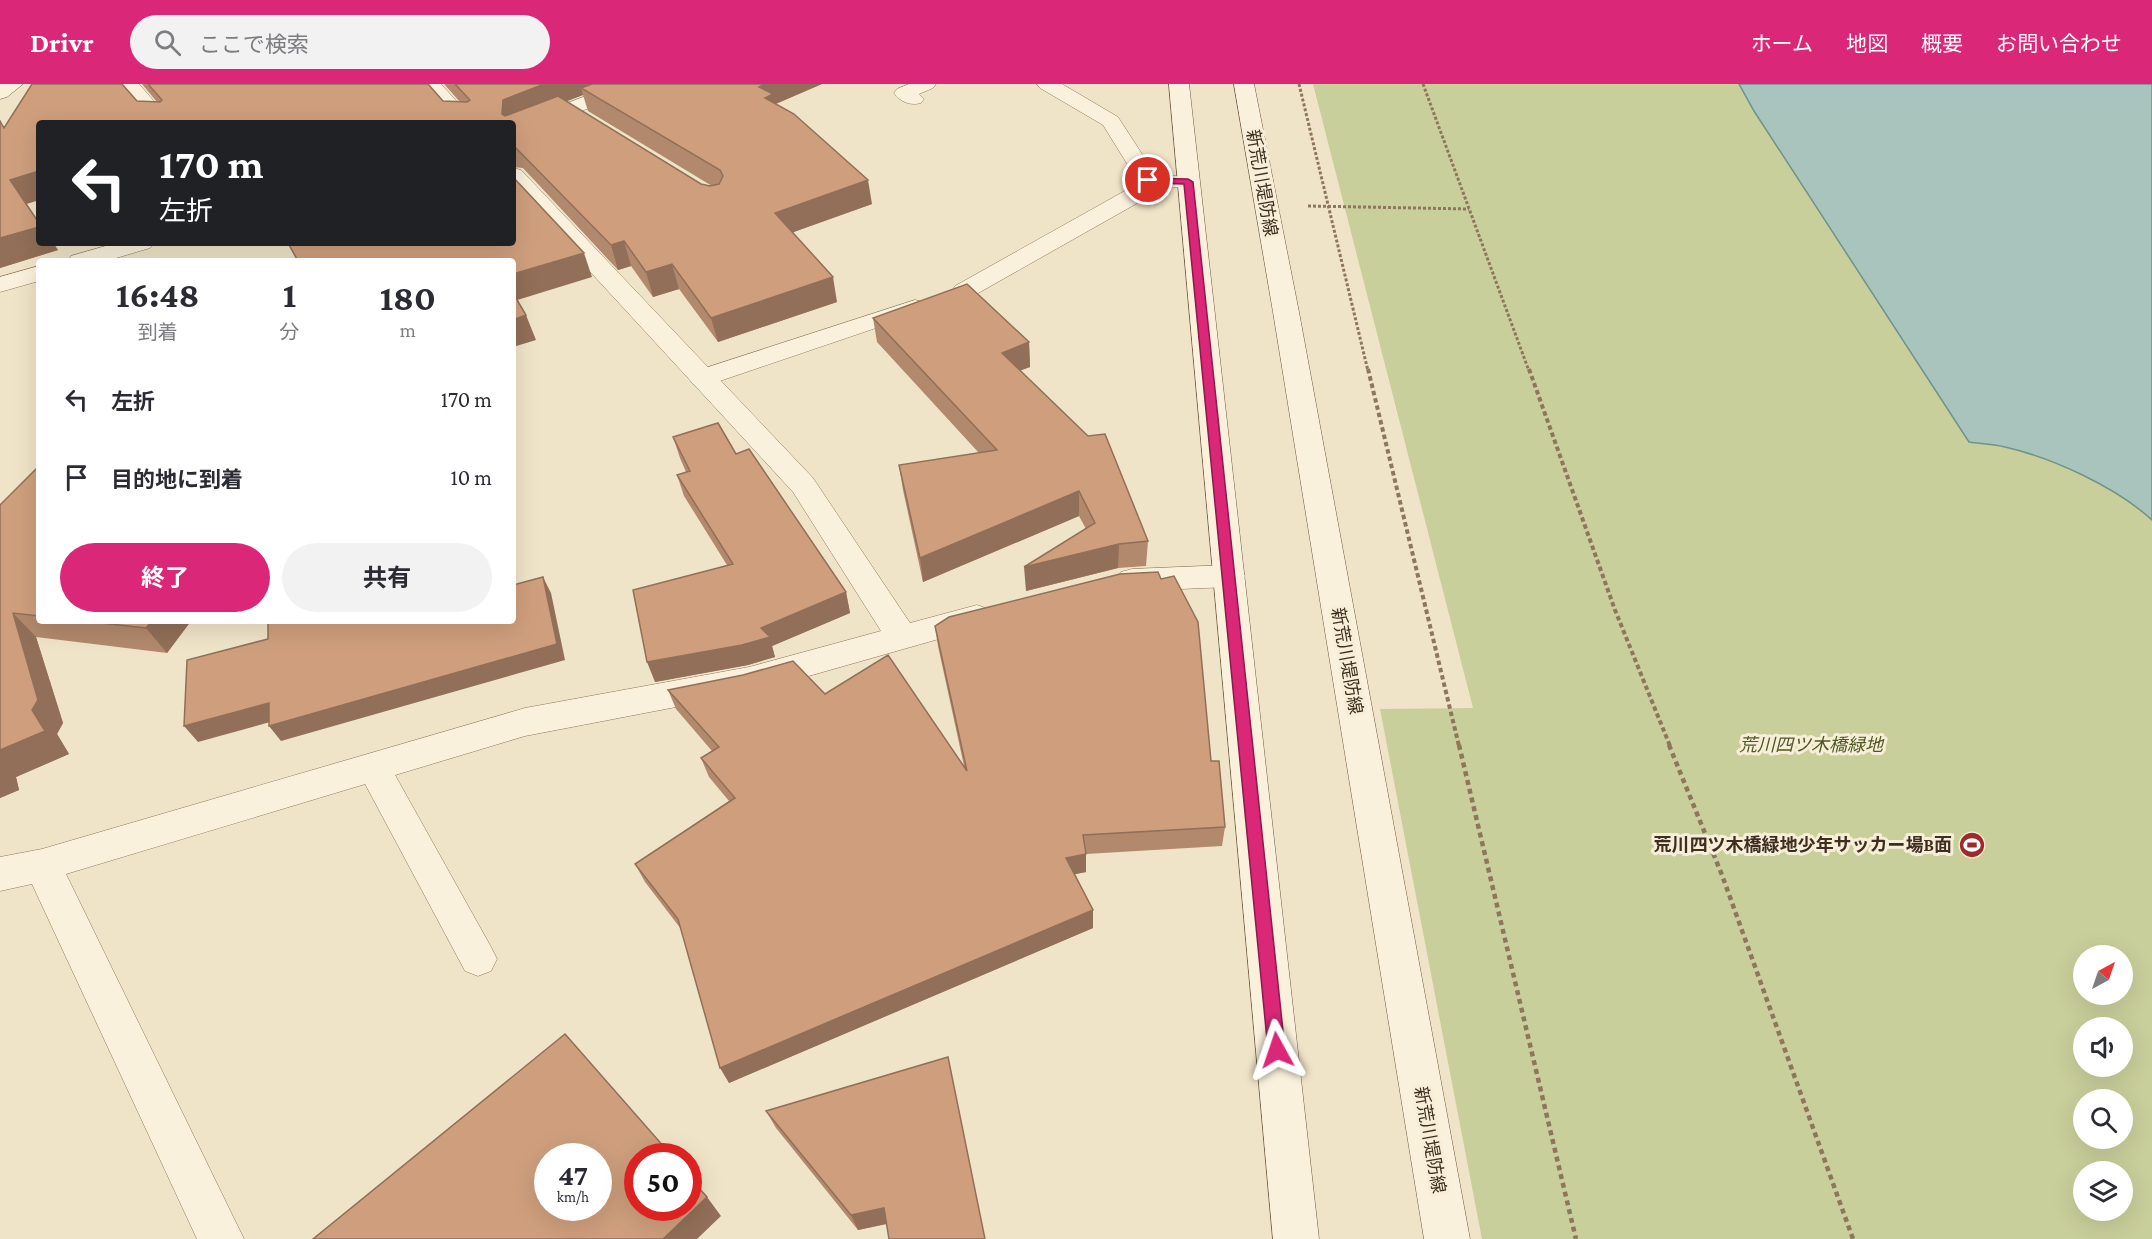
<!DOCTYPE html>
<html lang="ja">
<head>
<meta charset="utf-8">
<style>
	body { margin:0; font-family:"Crimson Pro","Noto Sans JP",serif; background:#f2f2f3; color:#2b2b33; height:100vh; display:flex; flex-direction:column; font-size:22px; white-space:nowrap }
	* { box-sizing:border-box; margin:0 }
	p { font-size:20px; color:#7c7c81 }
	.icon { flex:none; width:33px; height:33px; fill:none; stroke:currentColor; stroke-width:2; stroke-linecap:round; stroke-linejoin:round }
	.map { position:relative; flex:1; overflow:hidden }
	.drawer { position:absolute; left:36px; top:174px; width:480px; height:366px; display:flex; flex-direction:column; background:#fff; border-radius:6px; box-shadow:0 6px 24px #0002 }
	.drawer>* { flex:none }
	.hud { position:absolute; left:36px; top:36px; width:480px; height:126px; border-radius:6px; box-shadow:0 6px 24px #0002; background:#202124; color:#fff; overflow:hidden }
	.needle { width:39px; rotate:40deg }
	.controls { position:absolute; left:2073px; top:861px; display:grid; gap:12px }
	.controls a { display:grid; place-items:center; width:60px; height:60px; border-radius:50%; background:#fff; box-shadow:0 6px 24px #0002; font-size:30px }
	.speed { position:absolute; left:534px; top:1059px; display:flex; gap:12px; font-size:30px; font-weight:700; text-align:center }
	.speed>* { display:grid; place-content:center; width:78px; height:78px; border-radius:50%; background:#fff; box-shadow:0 6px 24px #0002; line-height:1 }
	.speed small { font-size:15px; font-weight:400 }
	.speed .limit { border:9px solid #d22; background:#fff; color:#111 }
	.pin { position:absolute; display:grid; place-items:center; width:51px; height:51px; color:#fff; margin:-26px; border:3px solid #fff; border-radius:50%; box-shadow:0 2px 6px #0007 }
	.me { position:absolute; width:66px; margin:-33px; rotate:355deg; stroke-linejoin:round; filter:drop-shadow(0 0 4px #0008) }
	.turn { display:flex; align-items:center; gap:21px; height:126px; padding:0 24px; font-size:27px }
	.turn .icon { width:78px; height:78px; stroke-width:2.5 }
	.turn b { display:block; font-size:42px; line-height:51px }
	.eta { display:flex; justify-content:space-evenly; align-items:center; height:102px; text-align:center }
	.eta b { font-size:36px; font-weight:700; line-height:42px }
	.action { display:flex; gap:12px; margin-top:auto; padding:12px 24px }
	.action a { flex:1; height:69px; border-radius:36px; background:#db2777; color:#fff; font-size:24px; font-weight:700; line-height:69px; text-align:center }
	.action a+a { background:#f2f2f3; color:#2b2b33 }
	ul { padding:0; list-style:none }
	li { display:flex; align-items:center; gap:18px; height:78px; padding:0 24px }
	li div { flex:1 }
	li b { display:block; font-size:22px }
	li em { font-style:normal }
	header { display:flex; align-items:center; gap:36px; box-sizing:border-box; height:84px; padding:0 30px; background:#db2777; color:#fff }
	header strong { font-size:28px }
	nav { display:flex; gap:33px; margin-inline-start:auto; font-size:21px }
	.search { width:420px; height:54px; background:#f2f2f3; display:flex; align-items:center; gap:15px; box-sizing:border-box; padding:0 21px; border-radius:33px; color:#7c7c81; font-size:22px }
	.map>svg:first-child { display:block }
	.green { fill:#c9cf9b; fill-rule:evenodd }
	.water { fill:#a9c4bc; stroke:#6f938a; stroke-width:1.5 }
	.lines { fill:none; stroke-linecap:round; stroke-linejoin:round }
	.lane-casing { stroke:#8d765c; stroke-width:1 }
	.street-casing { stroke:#8d765c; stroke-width:1 }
	.secondary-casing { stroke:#6f573f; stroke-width:1 }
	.path-far2 { stroke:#8d765c; stroke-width:3; stroke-dasharray:3 2; stroke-linecap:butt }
	.path-far1 { stroke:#8d765c; stroke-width:4; stroke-dasharray:4.5 3; stroke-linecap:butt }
	.path { stroke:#8d765c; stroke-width:4.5; stroke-dasharray:5 4; stroke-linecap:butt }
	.lane { fill:#faf1dc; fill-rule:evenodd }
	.street { fill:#faf1dc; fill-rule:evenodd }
	.secondary { fill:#faf1dc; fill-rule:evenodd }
	.wall { fill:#b2896c; fill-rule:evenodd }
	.shaded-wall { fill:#916f58 }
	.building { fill:#cf9f7d; stroke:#916f58; stroke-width:1.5; fill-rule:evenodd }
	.route { fill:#db2777; stroke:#8e194d; stroke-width:1.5 }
	.labels { text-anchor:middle; stroke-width:6; stroke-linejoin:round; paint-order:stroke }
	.street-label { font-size:18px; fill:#3d2e20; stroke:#f7eed8 }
	.park-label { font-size:18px; font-style:italic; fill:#4d5a26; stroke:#f7eed8 }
	.poi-label { font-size:18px; font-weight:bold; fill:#3d2e20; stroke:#f7eed8; text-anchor:end }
</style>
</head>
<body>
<header>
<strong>Drivr</strong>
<div class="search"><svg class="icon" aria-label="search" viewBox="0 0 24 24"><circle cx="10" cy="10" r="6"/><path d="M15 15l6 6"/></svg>ここで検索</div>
<nav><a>ホーム</a><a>地図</a><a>概要</a><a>お問い合わせ</a></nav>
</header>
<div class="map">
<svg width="2152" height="1155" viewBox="0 0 2152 1155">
	<rect width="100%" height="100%" fill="#f0e4c8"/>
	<path class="green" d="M1313,0h426l15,27 215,331c12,2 24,2 36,4 48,11 112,41 147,74v719h-670l-102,-530 93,-1zM2084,872h38v38h-38zM2084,944h38v38h-38zM2084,1016h38v38h-38zM2084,1088h38v38h-38z"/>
	<path class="water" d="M1739,0h413v436c-36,-33 -99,-62 -147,-73 -11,-3 -24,-3 -36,-5l-215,-331z"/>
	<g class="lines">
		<g class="lane-casing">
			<path id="lane" d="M119,0h20l34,39h-21z
				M909,0h27l-3,4 -14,6 5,5 -3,4c-10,3 -21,-1 -27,-10l3,-4z
				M915,216l8,2 4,5 -4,5 -212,72 -9,2 -9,-2 -4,-6 4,-6z
				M373,669l12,4 106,190 6,12 -6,12 -13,5 -13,-5 -109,-204 5,-10z"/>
		</g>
		<g class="street-casing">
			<path id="street" d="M420,0h21l35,39h-22z
				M617,0h28l-3,4 -129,49v-13z
				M1037,0h25l56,33 37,57 30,3 3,5 -3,5 -21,1 -191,108 -9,2 -9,-2 -3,-5 3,-5 184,-103 -36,-58 -63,-37z
				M513,84l8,2 292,308 97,145 67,-18 11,4 5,8 -5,8 -239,68 -224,43 -459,138 178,365h-47l-165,-355 -32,7v-34l42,-8 483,-141 224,-41 132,-36 -88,-139 -280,-304z
				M116,159h38l-4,5 -44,13h-38l3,-5z
				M39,182v15l-39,11v-15z
				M1229,481l11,3 5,8 -5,8 -11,3 -97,4 -11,-3 -5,-8 5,-8 11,-3z"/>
		</g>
		<g class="secondary-casing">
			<path id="secondary" d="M0,0h23l-16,13 -7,2z
				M1169,0h20l130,1155h-46z
				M1234,0h20l45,228 171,927h-46l-151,-927z"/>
		</g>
		<path class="path-far2" d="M1299,0l69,287
			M1423,0l106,287
			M1308,122l161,3"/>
		<path class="path-far1" d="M1368,285l91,377
			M1529,285l86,241 55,136"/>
		<path class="path" d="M1459,661l117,494
			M1669,661l53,130 131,364"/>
		<use href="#lane" class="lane"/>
		<use href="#street" class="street"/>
		<use href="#secondary" class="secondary"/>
	</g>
	<path class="wall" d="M142,0h286l15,17 17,1 -16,-18h378l-46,20 96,100 -79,28 44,70 -119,40 -39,-53 -26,8 -22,-31 -13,4 -95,-102 -10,-1v-44h-474v77l-13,4 32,46 -58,18 5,-141 132,-26 20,1zM583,11l5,16 124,75 -11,-2 -135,-83z
		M873,234l156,24 1,25 -10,3 128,171 -2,25 -28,2 -92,23 60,-62 -7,-13 -156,66 -20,-92 -4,-25 80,-12 -102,-111z
		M673,353l63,17 110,138 4,21 -78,33 3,11 -27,8 -93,17 72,-117 -43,-69 -7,-21 9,-3 -6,-14z
		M39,382v155h152l-24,32 -131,-16 27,86 -6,11 12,20 -53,23 3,13 -19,8v-293z
		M935,542l276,135 14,66 -3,19 -136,8v18l-11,2 18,36v18l-364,155 -48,-154 -36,-47 -10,-18 94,-63 -20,-24 -8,-19 11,-7 -36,-42 -8,-19 157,4 139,72 -26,-120z
		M766,1027l121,113 -29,6 -82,-102z"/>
	<path class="shaded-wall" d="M544,0h67l-30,4 2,7 -72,28 -9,-9 1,-14z
		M765,0h57l-47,20 -6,17 -10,-34z
		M39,87v29l-13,4 -16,-24z
		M868,96l4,24 -92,33 -5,-24z
		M39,143v16h14l5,7 -58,18v-30z
		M624,157l7,25 -13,4 -7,-25z
		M584,169l8,24 -78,24 -1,-27z
		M672,180l7,25 -26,8 -7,-25z
		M833,193l4,25 -119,40 -7,-24z
		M526,231l10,25 -23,7v-27z
		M1029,258l1,25 -27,10 -1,-24z
		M1079,407v25l-156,66 -3,-24z
		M1119,460l-1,24 -92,23 -2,-24z
		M543,493l8,16 14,67 -284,81 -12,-15z
		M846,508l4,21 -78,33 3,11 -27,8 -93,17 -8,-20 114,-34z
		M13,529l23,24 27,86 -6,11 12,20 -53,23 3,13 -19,8v-48l32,-40z
		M152,537h39l-24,32 -21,-25z
		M269,619l12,16 -83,23 -14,-16z
		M1086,770v18l-20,4v-18z
		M1093,826v18l-364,155 -9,-15z
		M707,1113l14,19 -24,23h-34z
		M884,1124l6,15 -32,7 -7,-15z"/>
	<path class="building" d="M32,0h90l15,17 23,1 2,-2 -14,-16h280l15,17 24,1 3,-2 -15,-16h89l-41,16 -1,14 3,2 53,-20 143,88 9,2 9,-2 4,-8 -3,-6 -139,-82 11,-4h173l-6,3 14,7 -8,4 29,16 74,66 -93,33 58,64 -122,41 -39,-54 -26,8 -22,-31 -13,4 -98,-100v-22h-474v48l-29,9 29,43v4l-39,11v-117l4,7z
		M513,93l71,76 -71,21v-13h-215l-10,-18h225z
		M967,200l62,58 -27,11 86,83 17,-2 43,107 -29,3 -95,23 71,-44 -16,-32 -159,67 -21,-93 98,-15 -124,-132z
		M513,209l13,22 -13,5z
		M718,339l18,31 13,-5 97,143 -85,36 9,9 -28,8 -95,17 -14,-72 100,-26 -56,-89 13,-4 -17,-34z
		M39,382v150l-26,-3 25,87 -6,10 13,21 -45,19v-245z
		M1158,488l3,7 13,-3 24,46 13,139h8l6,66 -142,8 3,19 -20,4 27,52 -373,158 -42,-149 -43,-55 100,-66 -34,-40 18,-11 -51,-57 75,-15 50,-14 32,33 63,-39 79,116 -32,-145 14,-9 171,-43z
		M543,493l14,67 -288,82v-23l-85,23 3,-66 81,-21v-18h245v-36z
		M83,537h69l-6,7z
		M565,950l107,122h-34v52h50v-32l19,21 -44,42h-350zM548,1072h50v52h-50z
		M948,973l37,182h-96l-5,-31 -33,7 -85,-104z"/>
	<path class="route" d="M1145,94l43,1 5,3 92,868 -2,5 -6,3 -6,-3 -3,-5 -84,-866 -36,-1 -3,-1z"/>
	<defs>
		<g id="stadium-disc" transform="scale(1.35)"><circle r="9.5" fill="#9e2a2b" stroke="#f7eed8"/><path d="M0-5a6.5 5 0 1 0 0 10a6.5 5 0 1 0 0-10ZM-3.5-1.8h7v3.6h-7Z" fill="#fff"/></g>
	</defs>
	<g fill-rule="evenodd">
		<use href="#stadium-disc" x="1972" y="761"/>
	</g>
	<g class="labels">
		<g class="street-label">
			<text transform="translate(1262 99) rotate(80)" y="6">新荒川堤防線</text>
			<text transform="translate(1347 577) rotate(80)" y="6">新荒川堤防線</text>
			<text transform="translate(1430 1056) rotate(80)" y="6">新荒川堤防線</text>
		</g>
		<g class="park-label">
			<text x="1811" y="667">荒川四ツ木橋緑地</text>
		</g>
		<g class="poi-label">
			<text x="1952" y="767">荒川四ツ木橋緑地少年サッカー場B面</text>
		</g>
	</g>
</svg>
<div class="controls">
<a><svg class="needle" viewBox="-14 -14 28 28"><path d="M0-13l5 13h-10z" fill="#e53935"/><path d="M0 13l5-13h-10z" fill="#7c7c81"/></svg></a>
<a><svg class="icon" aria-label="sound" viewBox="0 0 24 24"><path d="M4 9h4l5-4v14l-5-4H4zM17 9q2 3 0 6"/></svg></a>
<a><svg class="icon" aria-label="search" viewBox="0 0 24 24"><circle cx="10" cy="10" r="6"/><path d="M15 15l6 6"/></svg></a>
<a><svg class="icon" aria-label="layers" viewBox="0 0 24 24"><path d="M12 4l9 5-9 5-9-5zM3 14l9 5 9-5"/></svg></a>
</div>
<div class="speed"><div>47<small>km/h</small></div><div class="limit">50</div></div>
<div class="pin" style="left:1148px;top:96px;background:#d93025"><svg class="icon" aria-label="arrive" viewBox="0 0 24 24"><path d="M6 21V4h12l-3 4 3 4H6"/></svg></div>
<svg class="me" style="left:1277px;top:966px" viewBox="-20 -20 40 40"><path d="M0-17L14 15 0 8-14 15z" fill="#db2777" stroke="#fff" stroke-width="4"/></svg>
<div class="hud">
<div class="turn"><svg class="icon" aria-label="left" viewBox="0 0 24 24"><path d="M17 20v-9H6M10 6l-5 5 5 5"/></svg><div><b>170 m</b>左折</div></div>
</div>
<section class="drawer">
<div class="eta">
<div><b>16:48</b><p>到着</p></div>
<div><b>1</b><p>分</p></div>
<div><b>180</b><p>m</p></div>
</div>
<ul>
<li><svg class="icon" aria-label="left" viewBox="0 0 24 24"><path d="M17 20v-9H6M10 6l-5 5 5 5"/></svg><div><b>左折</b></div><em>170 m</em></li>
<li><svg class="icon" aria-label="arrive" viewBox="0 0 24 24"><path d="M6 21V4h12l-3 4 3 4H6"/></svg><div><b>目的地に到着</b></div><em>10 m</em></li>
</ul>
<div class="action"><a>終了</a><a>共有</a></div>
</section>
</div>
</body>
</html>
